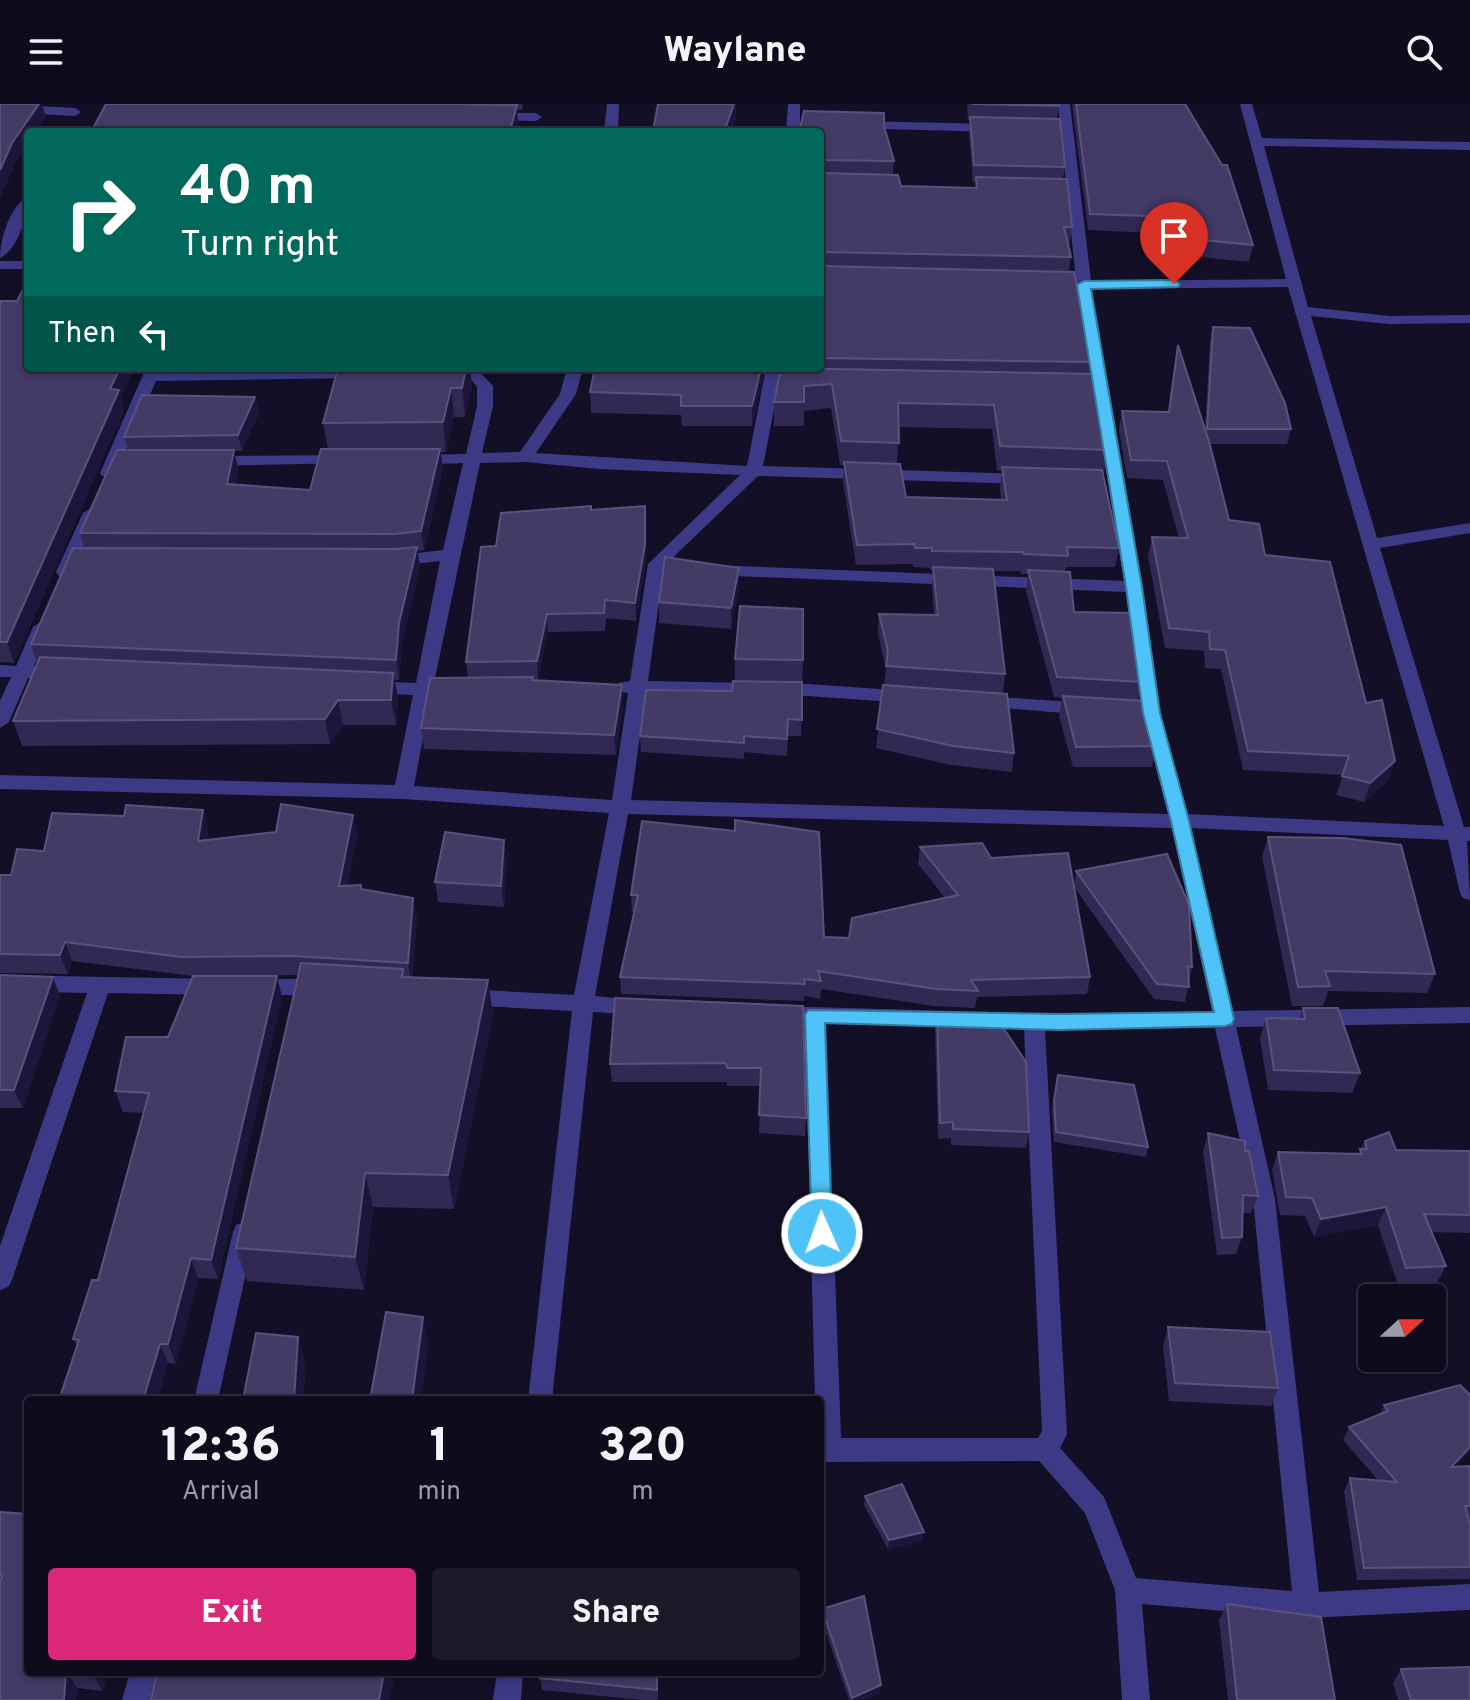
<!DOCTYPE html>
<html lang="en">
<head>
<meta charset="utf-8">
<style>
	body { margin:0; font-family:Overpass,sans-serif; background:#1c1929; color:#f1f3f6; height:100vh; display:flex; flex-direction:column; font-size:30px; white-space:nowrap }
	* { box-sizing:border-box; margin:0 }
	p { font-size:26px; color:#9b9ba3 }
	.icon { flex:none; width:44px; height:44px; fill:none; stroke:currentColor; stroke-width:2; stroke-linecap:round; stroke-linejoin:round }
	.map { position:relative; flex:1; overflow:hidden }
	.sheet { position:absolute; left:24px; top:1292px; width:800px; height:280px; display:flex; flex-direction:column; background:#0e0b1c; border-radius:8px; box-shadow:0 4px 12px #0003,0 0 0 2px #2e2b3b }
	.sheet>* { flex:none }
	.hud { position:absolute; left:24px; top:24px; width:800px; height:244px; border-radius:8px; box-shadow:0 4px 12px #0003,0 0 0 2px #2e2b3b; background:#00695c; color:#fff; overflow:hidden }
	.needle { width:52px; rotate:69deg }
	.fabs { position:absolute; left:1358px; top:1180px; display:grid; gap:16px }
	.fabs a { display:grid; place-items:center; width:88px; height:88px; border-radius:8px; background:#0e0b1c; box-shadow:0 4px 12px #0003,0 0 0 2px #2e2b3b; font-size:40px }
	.pin { position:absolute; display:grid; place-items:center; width:68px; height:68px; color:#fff; margin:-82px -34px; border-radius:50% 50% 50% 0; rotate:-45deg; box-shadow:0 0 8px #0007 }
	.pin .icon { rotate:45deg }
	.me { position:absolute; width:88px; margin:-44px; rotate:358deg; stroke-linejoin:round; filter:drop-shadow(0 0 6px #0008) }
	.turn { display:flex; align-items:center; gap:28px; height:168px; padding:0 24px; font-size:36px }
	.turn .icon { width:104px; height:104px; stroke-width:2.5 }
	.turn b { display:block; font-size:56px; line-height:68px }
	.then { display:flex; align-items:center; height:76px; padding:0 24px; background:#0003; gap:16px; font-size:30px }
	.eta { display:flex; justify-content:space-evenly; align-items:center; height:136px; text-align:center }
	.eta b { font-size:48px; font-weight:800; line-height:56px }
	.cta { display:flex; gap:16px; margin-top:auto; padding:16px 24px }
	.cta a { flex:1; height:92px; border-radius:8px; background:#db2777; color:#fff; font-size:32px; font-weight:800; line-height:92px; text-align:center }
	.cta a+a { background:#1c1929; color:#f1f3f6 }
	header { display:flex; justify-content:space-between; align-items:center; height:104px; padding:0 24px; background:#0e0b1c; font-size:36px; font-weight:800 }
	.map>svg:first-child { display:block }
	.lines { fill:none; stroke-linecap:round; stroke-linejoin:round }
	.minor { fill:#3d3a85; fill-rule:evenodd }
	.wall { fill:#312854; fill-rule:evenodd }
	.shaded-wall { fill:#1d163a }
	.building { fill:#433a66; stroke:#5a527e; stroke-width:2 }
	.route { fill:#4fc3f7; stroke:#337fa1; stroke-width:2 }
</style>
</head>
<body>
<header><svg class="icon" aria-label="menu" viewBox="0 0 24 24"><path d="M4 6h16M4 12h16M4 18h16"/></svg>Waylane<svg class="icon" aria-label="search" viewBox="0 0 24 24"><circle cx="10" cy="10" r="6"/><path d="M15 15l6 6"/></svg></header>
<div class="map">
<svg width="1470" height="1596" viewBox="0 0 1470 1596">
	<rect width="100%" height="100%" fill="#130f26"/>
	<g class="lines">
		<path class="minor" d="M0,0l75,4 6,4 -6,4 -75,-4z
			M607,0h12l-1,28h-14z
			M788,0h12v28h-14z
			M1058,0h12l21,177 195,-2 -46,-175h12l10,34 208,4v8l-206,-4 44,161 81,9 81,-1v8l-81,1 -78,-8 66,222 93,-15v10l-90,15 84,279h6v14h-3l3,59 -7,-2 -3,-5 -12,-53 -257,-12 42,183 237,-4v16l-234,4 39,172 44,393 151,-8v26l-163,8 -165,-14 8,96h-28l-7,-110 -30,-77 -46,-52 -219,1v-62h-5l-10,-377 -37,-3 -4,-6 4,-6 7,-2 284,8 153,-3 -40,-183 -544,-14 -33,182 51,5 3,6 -3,6 -7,2 -46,-3 -41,388h-24l44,-389 -108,-6 -7,-2 -3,-6 3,-6 7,-2 110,6 35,-182 -206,-14 -403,-10v-14l395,10 18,-90 -45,-2 -9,-6 9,-6 48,2 24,-122 -46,5 -8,-5 8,-5 49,-6 20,-87 -48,2 -8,-5 8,-5 51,-1 11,-48v-19l-7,-9 -30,-2v-6l39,1 14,15v20l-11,47 38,-1 40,-58 7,-26h16l-7,26 -40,59 211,13 19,-98h16l-19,98 262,8 8,5 -8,5 -267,-8 -94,90 -16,115 160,3 100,7 9,6 -9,6 -100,-7 -162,-3 -15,107 537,14 -26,-101 -16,-121 -414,-17 -9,-5 9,-5 412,16 -47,-292 -10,-4 9,-4zM1288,183l156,539 -256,-12 -28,-101 -17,-126 -51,-298zM525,358l74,7 141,6 -92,89 -18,117 -12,2 -3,4 3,4 10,2 -16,107 -198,-14 17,-91 21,1 9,-6 -9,-6 -18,-1 46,-220zM826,920l198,5 18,402 -4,7h-197zM1215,924l38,171 39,392 -156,-13 -32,-81 -44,-49 7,-14 -22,-404z
			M494,9h42l6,4 -6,4 -47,-1v-6z
			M857,17l136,3 7,4 -7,4 -141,-4 -2,-3z
			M28,93c0,18 -10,53 -28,61 0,-18 10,-53 28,-61z
			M0,157h28v8h-28z
			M146,264h16l-2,4 201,-4 8,5 -8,5 -205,3 -40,92 -2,3h-12l-2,-3z
			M343,351l6,2v6l-138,3 -8,-5 8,-5z
			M91,404l8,5 -25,59 -9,5 -6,-1 -3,-4 27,-59z
			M42,517l9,6 -17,39 27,1 9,6 -9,6 -33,-1 -19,44 -9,6v-27l11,-24h-11v-12l16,1 17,-39z
			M984,592l104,7 9,6 -9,6 -110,-9 -3,-4z
			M0,871l216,4 7,2 3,6 -3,6 -7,2 -108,-2 -96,287 -4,7 -8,3v-44l87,-253 -87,-2z
			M252,875h68l7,2 3,6 -3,6 -7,2h-68l-7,-2 -3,-6 3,-6z
			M244,1118l8,3 3,7 -37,168h-24l39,-168 3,-7z
			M130,1568h26l-6,28h-28z
			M497,1568h26l-2,28h-28z"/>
	</g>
	<path class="wall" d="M106,0h417l-1,6h-5l1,14 -2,8h-425z
		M967,0h92l-2,15 8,48 -2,11 9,49 -3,20h-1l3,10 -2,15 23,90 -1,12 17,76 -4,24h-1l16,74 -4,19h-49l-1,5 9,40 68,70 -4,19 19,45 -5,21h-79l-14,-51 3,-18 -8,-1 -28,-106 2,-17h-7l-1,-3h-27l12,103 -2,19 11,60 -2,19 -61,-7 -75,-17 10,-79 -8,-35 1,-20 55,1 -2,-28 1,-17h-3v-2l-17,-1v-3l-57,1 -13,-83 1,-16 -4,-1 -9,-57 -27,3v15h-30v-24l7,-34h39v-236l64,-6 10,35 -1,14 8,11 74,2v-6h-2l-4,-48 1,-14h-2zM899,323l93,2 5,41 5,1 -2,16 1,13 -95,-3 -9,-33z
		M1072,0h113l68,141 -4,17 -78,-8 1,-20 -84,-4z
		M0,199l121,94 3,13 -110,253 -14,-1z
		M1213,223l78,102 -4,15h-77l19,76 36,35 101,148 23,77 -25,22 -28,-7 7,-20 -100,-5 -22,-101 -16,-1 -1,-17 -39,-3 -17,-92 4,-19 27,1 -16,-58 -36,-2 -8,-48 3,-19 46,1 10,-67 27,84 5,-87z
		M338,264l134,17 -7,32h-11l-8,35h-5l2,16 -19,82 -7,1 3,15 -18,77 -3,37h-4l3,18 -2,27h-53l-13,19 -308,2 -9,-25 24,-57 -6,-20 53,-96 -4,-15 48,-83 -4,-13 131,-40 4,16 -17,38h-8l4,18 -3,16 75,5 18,-41 -5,-26z
		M592,264h173l-13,58h-70l-1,-11 -90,-2 -1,-21 3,-13z
		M591,406l55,14v38l-10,59 -30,-3 -1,13 -57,1 -10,47h-5l90,27 -7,49 -192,-6 -3,-21 47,-50 -2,-16 30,-116z
		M739,464v20l-8,41 -72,-6v-21z
		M735,555l68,1 -1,21 -67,-1z
		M802,578l-1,54h-13l-1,20 -43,-4v7l-103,-7 -1,-16 92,-45z
		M203,706l5,19 -1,11 150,-6 -10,52 15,3 55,28 -5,60 76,3 5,35 -39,194 -81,-2 -9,83 -117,-9 -11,-33 62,-273 -94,1 78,21 -64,282 -20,-1 -22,86 -8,-1 -11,37h-98l18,-54 -4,-7 25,-59 46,-167 -21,-1 -8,-21 53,-54 25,-61 -121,-15 -4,13 -68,-1v-98h11l33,-24 80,-35z
		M735,716l89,117 25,1 96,-40 -27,-34 2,-17 71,11 83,28 2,-15 116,96 -7,35 -31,-3 -80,-112 16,90 -3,17 -110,3 -2,11 -41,-2 -113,-17 -1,10 -16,-3v5l-183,-7 -1,-17 14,-65h-2l-1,-17 104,-64z
		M1268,733l167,137 -8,19 -99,-2 -5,15h-31l-30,-149z
		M507,757l-3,46 -66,-5 -3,-20z
		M0,871l60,21 -37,112h-23z
		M803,902l3,112 -1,18 -46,-3 2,-47h-34v-4h-115l-2,-18z
		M1303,904l57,65 -8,20 -84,-3 -8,-52 6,-20 33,1z
		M937,908l92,120 -3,16 -75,-3v-7l-13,1 -3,-111z
		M1058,971l90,72 -2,10 -92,-15 -2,-32z
		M1208,1029l37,18 13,45 -7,17h-8l-1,24 -6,17 -19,1 -14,-103z
		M1365,1037l31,9 74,1v82l-39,-1 15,34 -9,17 -39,2 -20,-60 -64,12 -9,-21 -25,-1 -8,-45 6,-18 80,2 2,-5h1z
		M1168,1223l110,61 -7,18 -102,-5 -6,-55z
		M1470,1291v56l-14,16 14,-1v52h-2l2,6v55l-113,1 -13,-89 6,-13 28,2 -35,-40 6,-13 31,-13 4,-9z
		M865,1392l58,45 -35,8 -24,-44z
		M0,1408l28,160h80l-5,19 -26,-3 -1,12h-76z
		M1227,1500l108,96h-107l-9,-80z
		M822,1505l58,84 -16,7h-15l-28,-82z
		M1401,1565l69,31h-72l-5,-17z
		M541,1568h117v28h-16l-100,-10 -2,-12z"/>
	<path class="shaded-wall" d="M39,0h3l4,13 -10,15h-8v12l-11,16 -17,39v-29l12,-27z
		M734,0h2v14l-5,14h-7z
		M517,1l1,19 -2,8h-4l-1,-5z
		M120,264h15l-14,29 3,13 -110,253 -7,-21 103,-253z
		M466,264h4l2,17 -7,32 -3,-29z
		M761,264h4l-13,58v-20z
		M451,284l3,29 -8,35 -3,-30z
		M255,293l4,16 -17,38 -4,-16z
		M440,345l3,19 -19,82 -3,-19z
		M234,346l4,19 -6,34 -5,-19z
		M645,402l1,56 -10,59 -1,-18z
		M417,443l3,19 -18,77 -3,37 -3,-20 3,-37z
		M739,464v20l-8,41v-21z
		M547,510l1,18 -10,47 -1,-18z
		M393,569l5,25 -2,27 -5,-25z
		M622,581l1,21 -7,49 -2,-20z
		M338,596l5,25 -13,19 -5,-25z
		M1395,657l-6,19 -25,22 6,-19z
		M203,706l5,19 -4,31 -6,-19z
		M353,711l4,19 -14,71 -4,-19z
		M504,736l3,21 -3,46 -3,-21z
		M413,794l4,19 -6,65 -3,-19z
		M65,838l7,19 -4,13 -8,-19z
		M277,872l5,21 -64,282 -7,-19z
		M53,873l7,19 -37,112 -9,-18z
		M488,876l5,35 -39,194 -6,-34z
		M365,1069l8,34 -9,83 -9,-33z
		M1386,1103l-8,18 -64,12 7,-18z
		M191,1154l7,20 -22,86 -8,-20z
		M423,1213l6,26 -8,57h-9z
		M298,1233l8,25 -2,38h-10z
		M160,1240l8,19 -11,37h-14z
		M1470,1343v4l-26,29 7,-13z
		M924,1428l-1,9 -35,8 1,-9z
		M67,1568l10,16 -1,12h-12z
		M93,1568h15l-5,19 -11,-17z
		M384,1568h11l-5,28h-11z
		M881,1581l-1,8 -16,7h-13l1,-2z"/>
	<path class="building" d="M0,0h39l-27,39 -12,27z
		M106,0h355l56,1 -6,22h-58l-1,5h-361z
		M658,0h76l-10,28h-116l45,-1z
		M972,0h87v2z
		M1076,0h109l37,61h5l26,80 -79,-8 1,-20 -85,-3z
		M804,7l80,2v13l10,35 -74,-1v-28h-21z
		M970,13l90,2 5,48 -91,-2z
		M820,69l78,2 3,11 76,2 -1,-11 91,2 5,48h-8l7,30 -250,-5 -1,3z
		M820,162l254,6 18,90 -272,-4z
		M28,176v88h92l-10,21 9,1 -112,252h-7v-339l1,-2h16z
		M1213,223l37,1 35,75 6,26h-84z
		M1178,241l32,100 19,75 30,4 6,31 65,7 36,141 16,-3 13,61 -25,22 -28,-7 7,-20 -101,-5 -23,-101 -15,-1 -1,-17 -40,-4 -17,-91 36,1 -21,-77 -36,-1 -9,-49 47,1z
		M338,264h128l-4,20h-11l-8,34 -120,1z
		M595,264h166l-9,38h-71v-11l-91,-3z
		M781,264l314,6 13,76 -108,-4 -6,-41 -96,-2 1,40 -58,-2 -9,-57 -28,2v16h-30z
		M142,291l113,2 -17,38 -114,2z
		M321,345h119l-19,82 -26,3 -315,-1 37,-83h117l-7,34 83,6z
		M844,358l56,2 6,33 101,3 -5,-33 100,3 17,78 -52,-1 1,9 -44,-2 -1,-2 -91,-1v-3h-17l-1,-4 -57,1z
		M591,402v4l54,-4v38l-10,59 -30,-3 -1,13 -57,1 -10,47 -71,1 15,-115 15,-1 5,-33z
		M417,443l-18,76 -3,37 -365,-16 42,-96 322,1z
		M665,453l74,11 -8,40 -72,-6z
		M933,463l60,2 12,105 -119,-8 2,-15 -9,-37 59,1z
		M1028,466l42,2 4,40 58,1 10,69 -85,-5z
		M740,502l63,3v51l-68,-1z
		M40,553l353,16 -2,27h-53l-13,19 -312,2z
		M533,573l-1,3 90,5 -8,50 -193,-7 9,-50z
		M733,577l69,1v38l-14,-1 -1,20 -43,-3v7l-104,-7 6,-46 86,1z
		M883,581l124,9 7,59 -61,-7 -76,-17z
		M1063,592l82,5 12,45 -81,1z
		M281,700l72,11 -14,71 22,-1v4l52,9 -5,65 -115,-7 -112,1 -116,-15 -5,13 -60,-1v-79h11l6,-26 27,2 8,-38 72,3 2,-11 77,5 -5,31 78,-9z
		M735,716l84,12 5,105 25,1 3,-20 106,-23 -38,-48 62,-4 9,15 77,-5 22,124 -119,3 7,11 -42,-2 -118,-18 3,10 -17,-2 1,5 -185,-7 18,-82h-7l11,-74 93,10z
		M445,728l59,8 -3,46 -66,-4z
		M1268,733l74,1 59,7 34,129 -110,-3 5,15 -32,1z
		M1167,750l22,51 3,62 -4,-1 1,21 -32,-3 -81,-113z
		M301,859l102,6 -1,8 86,3 -40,195 -83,-2 -10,84 -119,-9z
		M0,871l53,2 -39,113h-14z
		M193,872h84l-66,284 -20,-2 -23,86h-8l-17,56h-84l20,-60 -6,-1 19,-59h6l51,-187 -34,-2 11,-54h42z
		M615,894l188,8 3,112 -47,-3 2,-47h-34l-1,-5 -116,1z
		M1303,904h35l22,65 -86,-3 -8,-52 39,1z
		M937,908l57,2 32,48 3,70 -76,-3v-7l-13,1z
		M1058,971l76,10 14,62 -92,-15 -2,-32z
		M1389,1028l7,18 74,1v64l-46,-1 22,52 -40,2 -20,-61 -65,12 -9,-21 -26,-1 -8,-45 84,2 -2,-5h7l-2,-8z
		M1208,1029l37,8v10h4l9,45 -15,-1 -1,42 -20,1z
		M386,1208l37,5 -11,83h-42z
		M1168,1223l102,5 8,56 -103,-5z
		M256,1229l42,4 -4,63h-51z
		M1460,1281l10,10v52l-19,20 19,-1v40h-5l5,18v43l-106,1 -14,-90 47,4 -48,-55 39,-16 -4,-6z
		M902,1380l22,48 -35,8 -24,-44z
		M0,1408l28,2v158h38l-2,28h-64v-118l2,-6 -2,-1z
		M864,1492l17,89 -29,13 -30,-89z
		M1227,1500l94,13 14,83h-98z
		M1470,1563v33h-59l-10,-31z
		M67,1568h26l-1,2z
		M157,1568h227l-5,28h-228z
		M541,1568h116v18l-117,-12z"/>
	<path class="route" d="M1174,176l6,4 -2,3 -87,2 51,298 18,126 29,108 45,198 -2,5 -7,2 -166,4 -234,-7 7,210 -3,6 -7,3 -7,-3 -3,-6 -7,-218 3,-5 251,4 155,-2 -43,-191 -28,-108 -17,-126 -49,-302 7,-4z"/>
</svg>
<div class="fabs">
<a><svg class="needle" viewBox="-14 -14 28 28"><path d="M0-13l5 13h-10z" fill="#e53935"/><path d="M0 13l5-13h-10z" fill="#9b9ba3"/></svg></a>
</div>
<div class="pin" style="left:1174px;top:180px;background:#d93025"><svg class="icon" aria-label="arrive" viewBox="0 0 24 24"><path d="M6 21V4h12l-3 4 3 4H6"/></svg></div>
<svg class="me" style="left:822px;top:1129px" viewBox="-20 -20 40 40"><circle r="17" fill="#4fc3f7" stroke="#fff" stroke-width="3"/><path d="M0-11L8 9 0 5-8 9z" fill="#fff"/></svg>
<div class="hud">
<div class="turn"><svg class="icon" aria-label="right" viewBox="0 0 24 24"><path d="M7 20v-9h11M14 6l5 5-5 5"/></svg><div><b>40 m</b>Turn right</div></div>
<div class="then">Then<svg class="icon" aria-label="left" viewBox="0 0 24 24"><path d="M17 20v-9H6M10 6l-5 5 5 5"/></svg></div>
</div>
<section class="sheet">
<div class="eta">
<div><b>12:36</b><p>Arrival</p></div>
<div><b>1</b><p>min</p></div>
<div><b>320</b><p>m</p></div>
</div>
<div class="cta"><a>Exit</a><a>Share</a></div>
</section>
</div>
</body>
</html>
